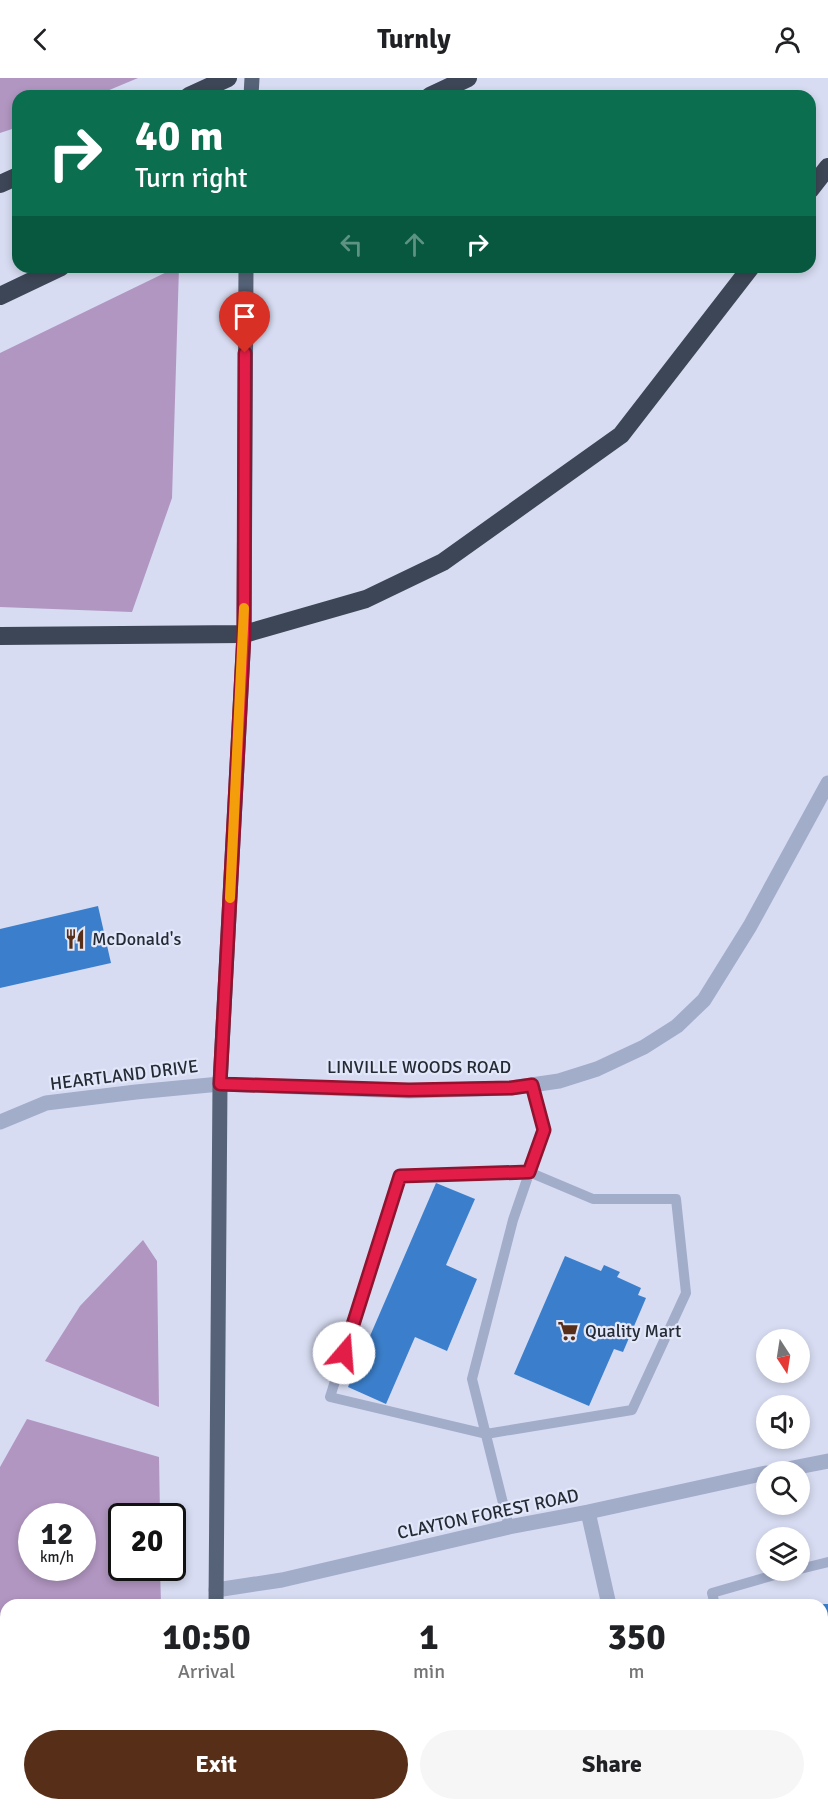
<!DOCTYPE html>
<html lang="en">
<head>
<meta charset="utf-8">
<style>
	body { margin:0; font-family:Signika,sans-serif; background:#f6f6f6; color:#202124; height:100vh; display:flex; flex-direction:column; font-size:22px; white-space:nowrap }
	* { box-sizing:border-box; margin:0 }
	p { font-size:20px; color:#757577 }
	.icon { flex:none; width:33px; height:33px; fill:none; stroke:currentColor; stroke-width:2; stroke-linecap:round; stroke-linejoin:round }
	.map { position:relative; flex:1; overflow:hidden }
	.drawer { position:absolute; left:0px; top:1521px; width:828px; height:212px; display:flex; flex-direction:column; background:#fff; border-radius:18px 18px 0 0; box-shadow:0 3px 9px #0003 }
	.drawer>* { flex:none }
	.hud { position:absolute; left:12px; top:12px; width:804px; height:183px; border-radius:18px; box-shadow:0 3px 9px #0003; background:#0b6e4f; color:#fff; overflow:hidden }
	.needle { width:39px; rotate:168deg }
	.buttons { position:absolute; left:756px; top:1251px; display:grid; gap:12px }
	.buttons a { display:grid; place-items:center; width:54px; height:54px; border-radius:50%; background:#fff; box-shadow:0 3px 9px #0003; font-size:30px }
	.speed { position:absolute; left:18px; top:1425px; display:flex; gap:12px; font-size:30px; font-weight:700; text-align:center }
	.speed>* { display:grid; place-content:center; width:78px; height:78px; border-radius:50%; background:#fff; box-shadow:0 3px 9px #0003; line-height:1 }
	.speed small { font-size:15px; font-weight:400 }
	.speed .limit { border:3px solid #111; border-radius:9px; background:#fff; color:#111 }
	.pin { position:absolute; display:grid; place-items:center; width:51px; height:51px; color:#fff; margin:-62px -26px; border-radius:50% 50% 50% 0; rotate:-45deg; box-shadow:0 0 6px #0007 }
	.pin .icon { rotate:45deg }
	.me { position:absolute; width:66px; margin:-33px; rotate:18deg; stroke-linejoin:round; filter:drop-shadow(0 0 4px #0008) }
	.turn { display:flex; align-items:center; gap:21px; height:126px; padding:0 24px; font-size:27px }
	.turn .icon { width:78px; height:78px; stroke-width:2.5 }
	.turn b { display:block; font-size:42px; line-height:51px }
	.lanes { display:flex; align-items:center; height:57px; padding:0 24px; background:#0003; justify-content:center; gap:30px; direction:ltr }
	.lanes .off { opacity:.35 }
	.eta { display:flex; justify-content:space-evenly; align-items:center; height:102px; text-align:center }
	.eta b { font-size:36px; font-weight:700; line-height:42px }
	.button { display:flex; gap:12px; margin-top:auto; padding:12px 24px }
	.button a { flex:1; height:69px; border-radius:36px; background:#572f19; color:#fff; font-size:24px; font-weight:700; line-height:69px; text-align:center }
	.button a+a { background:#f6f6f6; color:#202124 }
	header { display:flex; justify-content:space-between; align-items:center; height:78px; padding:0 24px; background:#fff; font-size:27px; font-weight:700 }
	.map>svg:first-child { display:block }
	.green { fill:#b196c1; fill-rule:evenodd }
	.building { fill:#3b7fcc }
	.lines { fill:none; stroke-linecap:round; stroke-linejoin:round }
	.lane { stroke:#a2adca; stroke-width:10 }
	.street { stroke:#a2adca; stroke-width:15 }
	.primary { stroke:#556277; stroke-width:15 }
	.highway { stroke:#3c4656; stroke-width:18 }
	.route-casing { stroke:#92132f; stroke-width:15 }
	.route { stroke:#e11d48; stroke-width:10 }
	.slow { stroke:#f59e0b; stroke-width:10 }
	.labels { text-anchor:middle; stroke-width:4.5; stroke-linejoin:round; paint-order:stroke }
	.poi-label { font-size:18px; fill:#252b34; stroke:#e3e7fa; text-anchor:start }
	.street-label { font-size:18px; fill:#252b34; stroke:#e3e7fa }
</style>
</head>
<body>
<header><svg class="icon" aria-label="back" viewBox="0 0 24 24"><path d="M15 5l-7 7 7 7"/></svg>Turnly<svg class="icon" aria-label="person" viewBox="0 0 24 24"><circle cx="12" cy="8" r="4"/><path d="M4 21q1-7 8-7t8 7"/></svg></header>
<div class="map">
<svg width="828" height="1732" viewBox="0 0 828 1732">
	<rect width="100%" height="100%" fill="#d7dcf2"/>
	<path class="green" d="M0,0h138l-43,18h-77v31l-18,6z
		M177,189h2l-7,231 -40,114 -132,-5v-254z
		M143,1162l14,21 2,146 -114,-46 35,-55z
		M27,1341l132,38 1,59h-38v52h38l1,37h-155v55l-6,1v-194zM32,1438h50v52h-50z"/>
	<path class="building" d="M98,828l13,57 -111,25v-59z
		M436,1105l39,16 -29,66 31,14 -30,72 -32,-14 -29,67 -38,-17z
		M565,1178l36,15 3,-6 16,7 -3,5 24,11 -3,7 8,3 -23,54 -9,-3 -25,57 -75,-32z
		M822,1526h6v81l-6,-1z
		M6,1608v41l-6,1v-41z"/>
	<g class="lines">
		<path class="lane" d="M529,1094l64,27h83l10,94 -54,117 -146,24 -156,-37 70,-220z
			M509,1449l-37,-148 41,-159 31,-90 -12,-45
			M800,1491l28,-7
			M715,1527l-3,-12 80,-23
			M0,1709h6
			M553,1732l1,-6"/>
		<path class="street" d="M0,1044l46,-19 90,-11 84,-8 189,7 102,-3 48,-7 38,-12 47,-22 33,-21 27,-26 46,-74 78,-143
			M772,1394l56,-11
			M588,1434l21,93
			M216,1512l66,-10 227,-53 79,-15 178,-39
			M653,1726l1,6"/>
		<path class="primary" d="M251,18l1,-18
			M216,1527l4,-521 24,-450 2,-367
			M188,1732v-6
			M250,1732v-6"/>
		<path class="highway" d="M189,18l39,-18
			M430,18l38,-18
			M0,106l18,-8
			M810,112l18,-23
			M0,218l61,-29
			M0,558l244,-2 122,-35 77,-37 178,-127 130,-168"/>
	</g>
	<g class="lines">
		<g class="route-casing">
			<path id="route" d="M245,275l-1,281 -24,450 189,6 102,-2 21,-3 12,45 -15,42 -129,4 -56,177"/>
		</g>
		<use href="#route" class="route"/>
		<path class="slow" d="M230,820l14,-290"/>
	</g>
	<defs>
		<g id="restaurant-bare" transform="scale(1.62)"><path d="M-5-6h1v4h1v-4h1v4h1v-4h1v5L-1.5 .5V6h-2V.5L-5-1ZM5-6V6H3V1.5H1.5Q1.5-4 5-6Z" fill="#572f19" stroke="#e3e7fa" stroke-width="2.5" paint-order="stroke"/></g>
		<g id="supermarket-bare" transform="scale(1.62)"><path d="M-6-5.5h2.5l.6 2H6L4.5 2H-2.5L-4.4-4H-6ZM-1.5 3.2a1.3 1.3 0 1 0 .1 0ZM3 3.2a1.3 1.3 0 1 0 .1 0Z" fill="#572f19" stroke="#e3e7fa" stroke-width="2.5" paint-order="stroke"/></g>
	</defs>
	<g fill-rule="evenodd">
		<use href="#restaurant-bare" x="75" y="861"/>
		<use href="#supermarket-bare" x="568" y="1253"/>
	</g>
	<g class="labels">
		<g class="poi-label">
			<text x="92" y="867">McDonald's</text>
			<text x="585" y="1259">Quality Mart</text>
		</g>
		<g class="street-label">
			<text x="419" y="995">LINVILLE WOODS ROAD</text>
			<text transform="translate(124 997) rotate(-7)" y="6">HEARTLAND DRIVE</text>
			<text transform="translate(488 1436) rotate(-12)" y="6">CLAYTON FOREST ROAD</text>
		</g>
	</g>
</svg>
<div class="buttons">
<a><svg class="needle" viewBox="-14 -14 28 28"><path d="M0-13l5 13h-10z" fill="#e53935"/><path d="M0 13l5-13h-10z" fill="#757577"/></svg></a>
<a><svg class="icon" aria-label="sound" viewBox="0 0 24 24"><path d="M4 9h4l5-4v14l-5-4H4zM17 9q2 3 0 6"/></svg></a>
<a><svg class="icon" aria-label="search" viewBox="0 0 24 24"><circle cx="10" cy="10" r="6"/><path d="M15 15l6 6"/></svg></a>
<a><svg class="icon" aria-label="layers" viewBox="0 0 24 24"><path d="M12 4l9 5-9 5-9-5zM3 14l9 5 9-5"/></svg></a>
</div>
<div class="speed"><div>12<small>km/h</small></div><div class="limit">20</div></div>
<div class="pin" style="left:245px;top:275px;background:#d93025"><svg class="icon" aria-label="arrive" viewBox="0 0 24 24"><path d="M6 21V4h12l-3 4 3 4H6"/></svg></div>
<svg class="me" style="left:344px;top:1275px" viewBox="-20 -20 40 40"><circle r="19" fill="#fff"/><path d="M0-13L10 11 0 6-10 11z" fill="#e11d48"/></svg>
<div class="hud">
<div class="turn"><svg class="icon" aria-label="right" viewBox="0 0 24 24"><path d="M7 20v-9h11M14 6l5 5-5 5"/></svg><div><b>40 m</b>Turn right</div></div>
<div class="lanes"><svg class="icon off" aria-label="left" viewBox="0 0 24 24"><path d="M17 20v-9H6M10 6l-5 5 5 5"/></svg><svg class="icon off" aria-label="ahead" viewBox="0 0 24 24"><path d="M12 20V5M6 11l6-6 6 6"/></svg><svg class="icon" aria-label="right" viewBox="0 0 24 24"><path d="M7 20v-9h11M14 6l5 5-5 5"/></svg></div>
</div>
<section class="drawer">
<div class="eta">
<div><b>10:50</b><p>Arrival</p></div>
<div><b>1</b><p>min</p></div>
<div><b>350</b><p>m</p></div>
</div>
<div class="button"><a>Exit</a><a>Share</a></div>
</section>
</div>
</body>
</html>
